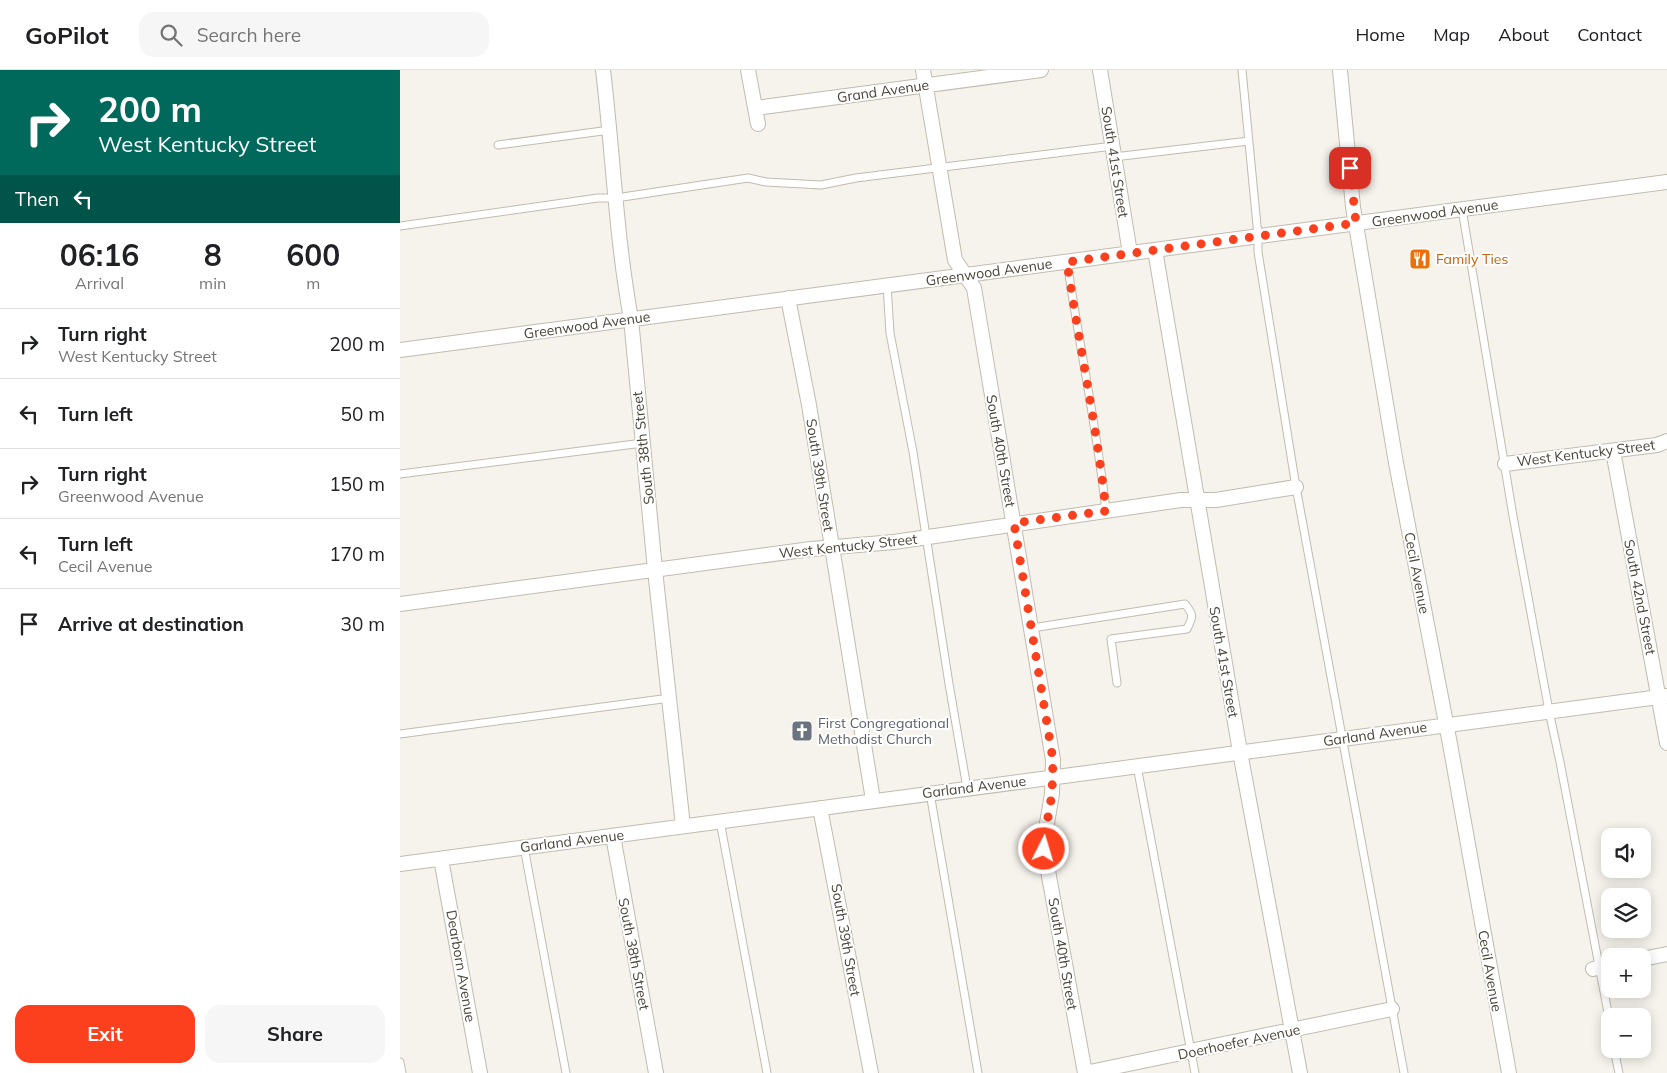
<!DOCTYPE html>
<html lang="en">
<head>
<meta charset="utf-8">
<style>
	body { margin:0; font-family:Mulish,sans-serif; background:#f6f6f6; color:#202124; height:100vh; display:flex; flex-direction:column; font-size:19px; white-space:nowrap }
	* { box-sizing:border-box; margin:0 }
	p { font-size:16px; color:#757577 }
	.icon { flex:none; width:28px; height:28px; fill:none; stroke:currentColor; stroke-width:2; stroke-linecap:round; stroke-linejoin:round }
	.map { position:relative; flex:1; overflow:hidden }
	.sheet { display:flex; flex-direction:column; background:#fff; width:400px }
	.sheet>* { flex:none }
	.hud { background:#00695c; color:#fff; overflow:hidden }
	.controls { position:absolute; left:1201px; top:758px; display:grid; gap:10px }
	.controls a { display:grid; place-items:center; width:50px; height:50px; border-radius:10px; background:#fff; box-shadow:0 2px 12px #0003; font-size:25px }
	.pin { position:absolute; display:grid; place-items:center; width:42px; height:42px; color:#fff; margin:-21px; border-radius:10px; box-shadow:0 2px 8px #0006 }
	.me { position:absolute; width:55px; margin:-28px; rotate:5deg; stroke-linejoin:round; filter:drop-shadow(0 0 4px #0008) }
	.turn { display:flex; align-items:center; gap:18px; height:105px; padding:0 15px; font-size:22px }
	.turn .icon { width:65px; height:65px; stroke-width:2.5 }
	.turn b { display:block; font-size:35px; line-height:42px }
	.then { display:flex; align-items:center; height:48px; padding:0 15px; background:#0003; gap:10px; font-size:19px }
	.eta { display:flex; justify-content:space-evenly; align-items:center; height:85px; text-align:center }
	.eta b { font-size:30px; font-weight:700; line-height:35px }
	.cta { display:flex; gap:10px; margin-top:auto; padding:10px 15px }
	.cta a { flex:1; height:58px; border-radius:15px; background:#fc3f1d; color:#fff; font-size:20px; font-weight:700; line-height:58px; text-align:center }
	.cta a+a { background:#f6f6f6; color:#202124 }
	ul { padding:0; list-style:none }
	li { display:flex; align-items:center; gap:15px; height:70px; padding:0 15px; border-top:1px solid #e0e0e0 }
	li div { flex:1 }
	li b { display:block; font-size:19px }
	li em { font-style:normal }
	header { display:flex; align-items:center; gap:30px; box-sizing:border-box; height:70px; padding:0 25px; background:#fff; border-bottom:1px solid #e0e0e0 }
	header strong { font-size:24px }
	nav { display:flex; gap:28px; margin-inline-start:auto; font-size:18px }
	.search { width:350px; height:45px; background:#f6f6f6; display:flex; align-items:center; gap:12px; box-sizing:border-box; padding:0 18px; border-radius:15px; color:#757577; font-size:19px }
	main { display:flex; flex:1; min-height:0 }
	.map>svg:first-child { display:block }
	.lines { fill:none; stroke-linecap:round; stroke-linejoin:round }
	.lane-casing { stroke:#c2bbae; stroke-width:9 }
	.street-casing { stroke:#c2bbae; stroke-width:16 }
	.lane { stroke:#fff; stroke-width:7 }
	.street { stroke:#fff; stroke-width:14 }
	.route { stroke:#fc3f1d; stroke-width:9; stroke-dasharray:0 16.2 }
	.labels { text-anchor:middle; stroke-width:4; stroke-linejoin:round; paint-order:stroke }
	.street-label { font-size:14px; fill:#4b4439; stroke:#fff }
	.food-label { font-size:14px; fill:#c56008; stroke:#fff; text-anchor:start }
	.worship-label { font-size:14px; fill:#5b616d; stroke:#fff; text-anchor:start }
</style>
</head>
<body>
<header>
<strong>GoPilot</strong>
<div class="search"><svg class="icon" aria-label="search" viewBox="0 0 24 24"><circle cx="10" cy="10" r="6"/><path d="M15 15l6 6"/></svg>Search here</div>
<nav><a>Home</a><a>Map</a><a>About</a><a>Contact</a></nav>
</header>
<main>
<section class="sheet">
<div class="hud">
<div class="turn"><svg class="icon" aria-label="right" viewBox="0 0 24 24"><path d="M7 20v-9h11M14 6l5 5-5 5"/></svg><div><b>200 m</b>West Kentucky Street</div></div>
<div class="then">Then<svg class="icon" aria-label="left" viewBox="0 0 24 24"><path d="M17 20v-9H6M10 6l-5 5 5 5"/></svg></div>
</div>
<div class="eta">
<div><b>06:16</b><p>Arrival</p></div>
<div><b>8</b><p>min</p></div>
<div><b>600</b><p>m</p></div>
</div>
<ul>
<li><svg class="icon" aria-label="right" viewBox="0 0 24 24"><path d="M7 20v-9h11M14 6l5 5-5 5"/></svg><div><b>Turn right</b><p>West Kentucky Street</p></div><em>200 m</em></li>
<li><svg class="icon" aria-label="left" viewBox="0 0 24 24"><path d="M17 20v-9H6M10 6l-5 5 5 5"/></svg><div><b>Turn left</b></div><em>50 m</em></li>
<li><svg class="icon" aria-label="right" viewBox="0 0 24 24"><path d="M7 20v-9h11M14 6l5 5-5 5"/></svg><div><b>Turn right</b><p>Greenwood Avenue</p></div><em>150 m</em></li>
<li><svg class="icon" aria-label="left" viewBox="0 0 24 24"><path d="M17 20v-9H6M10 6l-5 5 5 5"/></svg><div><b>Turn left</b><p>Cecil Avenue</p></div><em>170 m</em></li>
<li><svg class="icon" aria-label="arrive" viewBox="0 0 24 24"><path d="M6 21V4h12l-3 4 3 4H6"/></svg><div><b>Arrive at destination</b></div><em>30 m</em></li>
</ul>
<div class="cta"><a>Exit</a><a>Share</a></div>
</section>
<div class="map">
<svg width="1267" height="1003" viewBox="0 0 1267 1003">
	<rect width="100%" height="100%" fill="#f6f3ec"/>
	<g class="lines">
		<g class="lane-casing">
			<path id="lane" d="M842,0l16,166v16l38,235 108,586
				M98,75l112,-15
				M714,87l135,-16
				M1062,139l51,307 36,195 11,51 50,261
				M0,156l198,-28h18l132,-20 18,4 55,3 35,-7 257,-32
				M667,191c12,84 30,166 39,250
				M487,215l3,48 23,119 36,232 18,104
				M0,404l243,-31
				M632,558l153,-24c9,11 8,13 2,25l-76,10 6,44
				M0,664l270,-36
				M737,696l58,307
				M530,723l48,280
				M320,751l47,252
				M124,777l42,226
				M1214,979l5,24
				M0,992l2,11"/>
		</g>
		<g class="street-casing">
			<path id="street" d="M203,0c10,83 13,167 28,249l24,251 28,256
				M348,0l10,54
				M523,0l32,190 19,28 79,472 -1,34 -6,35 -2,20 41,224
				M700,0l30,183
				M940,0l13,137 43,256 54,281 59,329
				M355,38l286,-38
				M755,180l85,502 60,321
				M388,228l21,107 64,395
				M0,280l1267,-168
				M1213,381l54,292
				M1105,394l152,-19 10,-4
				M0,534l411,-55 83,-7 287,-42h35l80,-13
				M420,738l51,265
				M213,766l43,237
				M41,789l39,214
				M0,794l1267,-168
				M1242,889l25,-5
				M1193,899l17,-4
				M685,1003l307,-64"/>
		</g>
		<use href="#lane" class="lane"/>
		<use href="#street" class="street"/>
	</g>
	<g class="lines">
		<path class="route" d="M644,779l2,-20 6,-35 1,-34 -39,-237 92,-12c-9,-84 -27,-166 -39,-249l289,-39 -6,-55"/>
	</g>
	<defs>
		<g id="restaurant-square" transform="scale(1.125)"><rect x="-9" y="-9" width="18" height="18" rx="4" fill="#e8710a" stroke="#fff"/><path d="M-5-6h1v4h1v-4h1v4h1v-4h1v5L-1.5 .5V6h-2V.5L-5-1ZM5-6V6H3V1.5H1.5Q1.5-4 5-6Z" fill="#fff"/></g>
		<g id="church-square" transform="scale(1.125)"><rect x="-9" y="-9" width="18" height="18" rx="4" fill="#6b7280" stroke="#fff"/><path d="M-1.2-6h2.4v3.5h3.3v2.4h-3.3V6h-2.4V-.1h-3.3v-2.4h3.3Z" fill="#fff"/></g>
	</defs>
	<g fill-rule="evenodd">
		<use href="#restaurant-square" x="1020" y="189"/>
		<use href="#church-square" x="402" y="661"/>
	</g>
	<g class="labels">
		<g class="street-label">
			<text transform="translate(483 21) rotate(-8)" y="5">Grand Avenue</text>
			<text transform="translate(715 92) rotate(81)" y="5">South 41st Street</text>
			<text transform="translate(1035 143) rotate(-8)" y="5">Greenwood Avenue</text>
			<text transform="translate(589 202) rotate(-8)" y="5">Greenwood Avenue</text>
			<text transform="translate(187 255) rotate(-8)" y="5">Greenwood Avenue</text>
			<text transform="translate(243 378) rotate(-96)" y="5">South 38th Street</text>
			<text transform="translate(601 381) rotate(80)" y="5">South 40th Street</text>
			<text transform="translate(1186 383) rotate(-7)" y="5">West Kentucky Street</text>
			<text transform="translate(420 405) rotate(81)" y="5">South 39th Street</text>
			<text transform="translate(448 476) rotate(-6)" y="5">West Kentucky Street</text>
			<text transform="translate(1017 503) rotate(79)" y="5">Cecil Avenue</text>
			<text transform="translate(1240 527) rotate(79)" y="5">South 42nd Street</text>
			<text transform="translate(824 592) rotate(80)" y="5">South 41st Street</text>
			<text transform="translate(975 664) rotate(-8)" y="5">Garland Avenue</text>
			<text transform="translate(574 717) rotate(-7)" y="5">Garland Avenue</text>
			<text transform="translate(172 771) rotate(-7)" y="5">Garland Avenue</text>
			<text transform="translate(446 870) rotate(80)" y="5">South 39th Street</text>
			<text transform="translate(234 884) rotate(79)" y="5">South 38th Street</text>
			<text transform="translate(663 884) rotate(80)" y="5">South 40th Street</text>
			<text transform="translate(61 896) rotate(80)" y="5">Dearborn Avenue</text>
			<text transform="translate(1090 901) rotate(80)" y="5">Cecil Avenue</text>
			<text transform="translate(839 972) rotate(-12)" y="5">Doerhoefer Avenue</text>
		</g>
		<g class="food-label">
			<text x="1036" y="194">Family Ties</text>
		</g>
		<g class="worship-label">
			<text x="418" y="658">First Congregational<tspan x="418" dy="16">Methodist Church</tspan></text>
		</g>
	</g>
</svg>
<div class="controls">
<a><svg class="icon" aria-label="sound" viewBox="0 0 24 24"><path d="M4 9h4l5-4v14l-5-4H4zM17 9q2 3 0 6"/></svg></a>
<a><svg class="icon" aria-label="layers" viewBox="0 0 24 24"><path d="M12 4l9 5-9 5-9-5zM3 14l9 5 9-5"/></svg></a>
<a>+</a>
<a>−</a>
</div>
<div class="pin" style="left:950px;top:98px;background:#d93025"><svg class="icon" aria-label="arrive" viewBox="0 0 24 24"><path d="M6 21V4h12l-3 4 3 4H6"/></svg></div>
<svg class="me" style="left:644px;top:779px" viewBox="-20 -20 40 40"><circle r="17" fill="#fc3f1d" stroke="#fff" stroke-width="3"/><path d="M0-11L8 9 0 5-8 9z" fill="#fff"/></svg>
</div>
</main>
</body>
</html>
